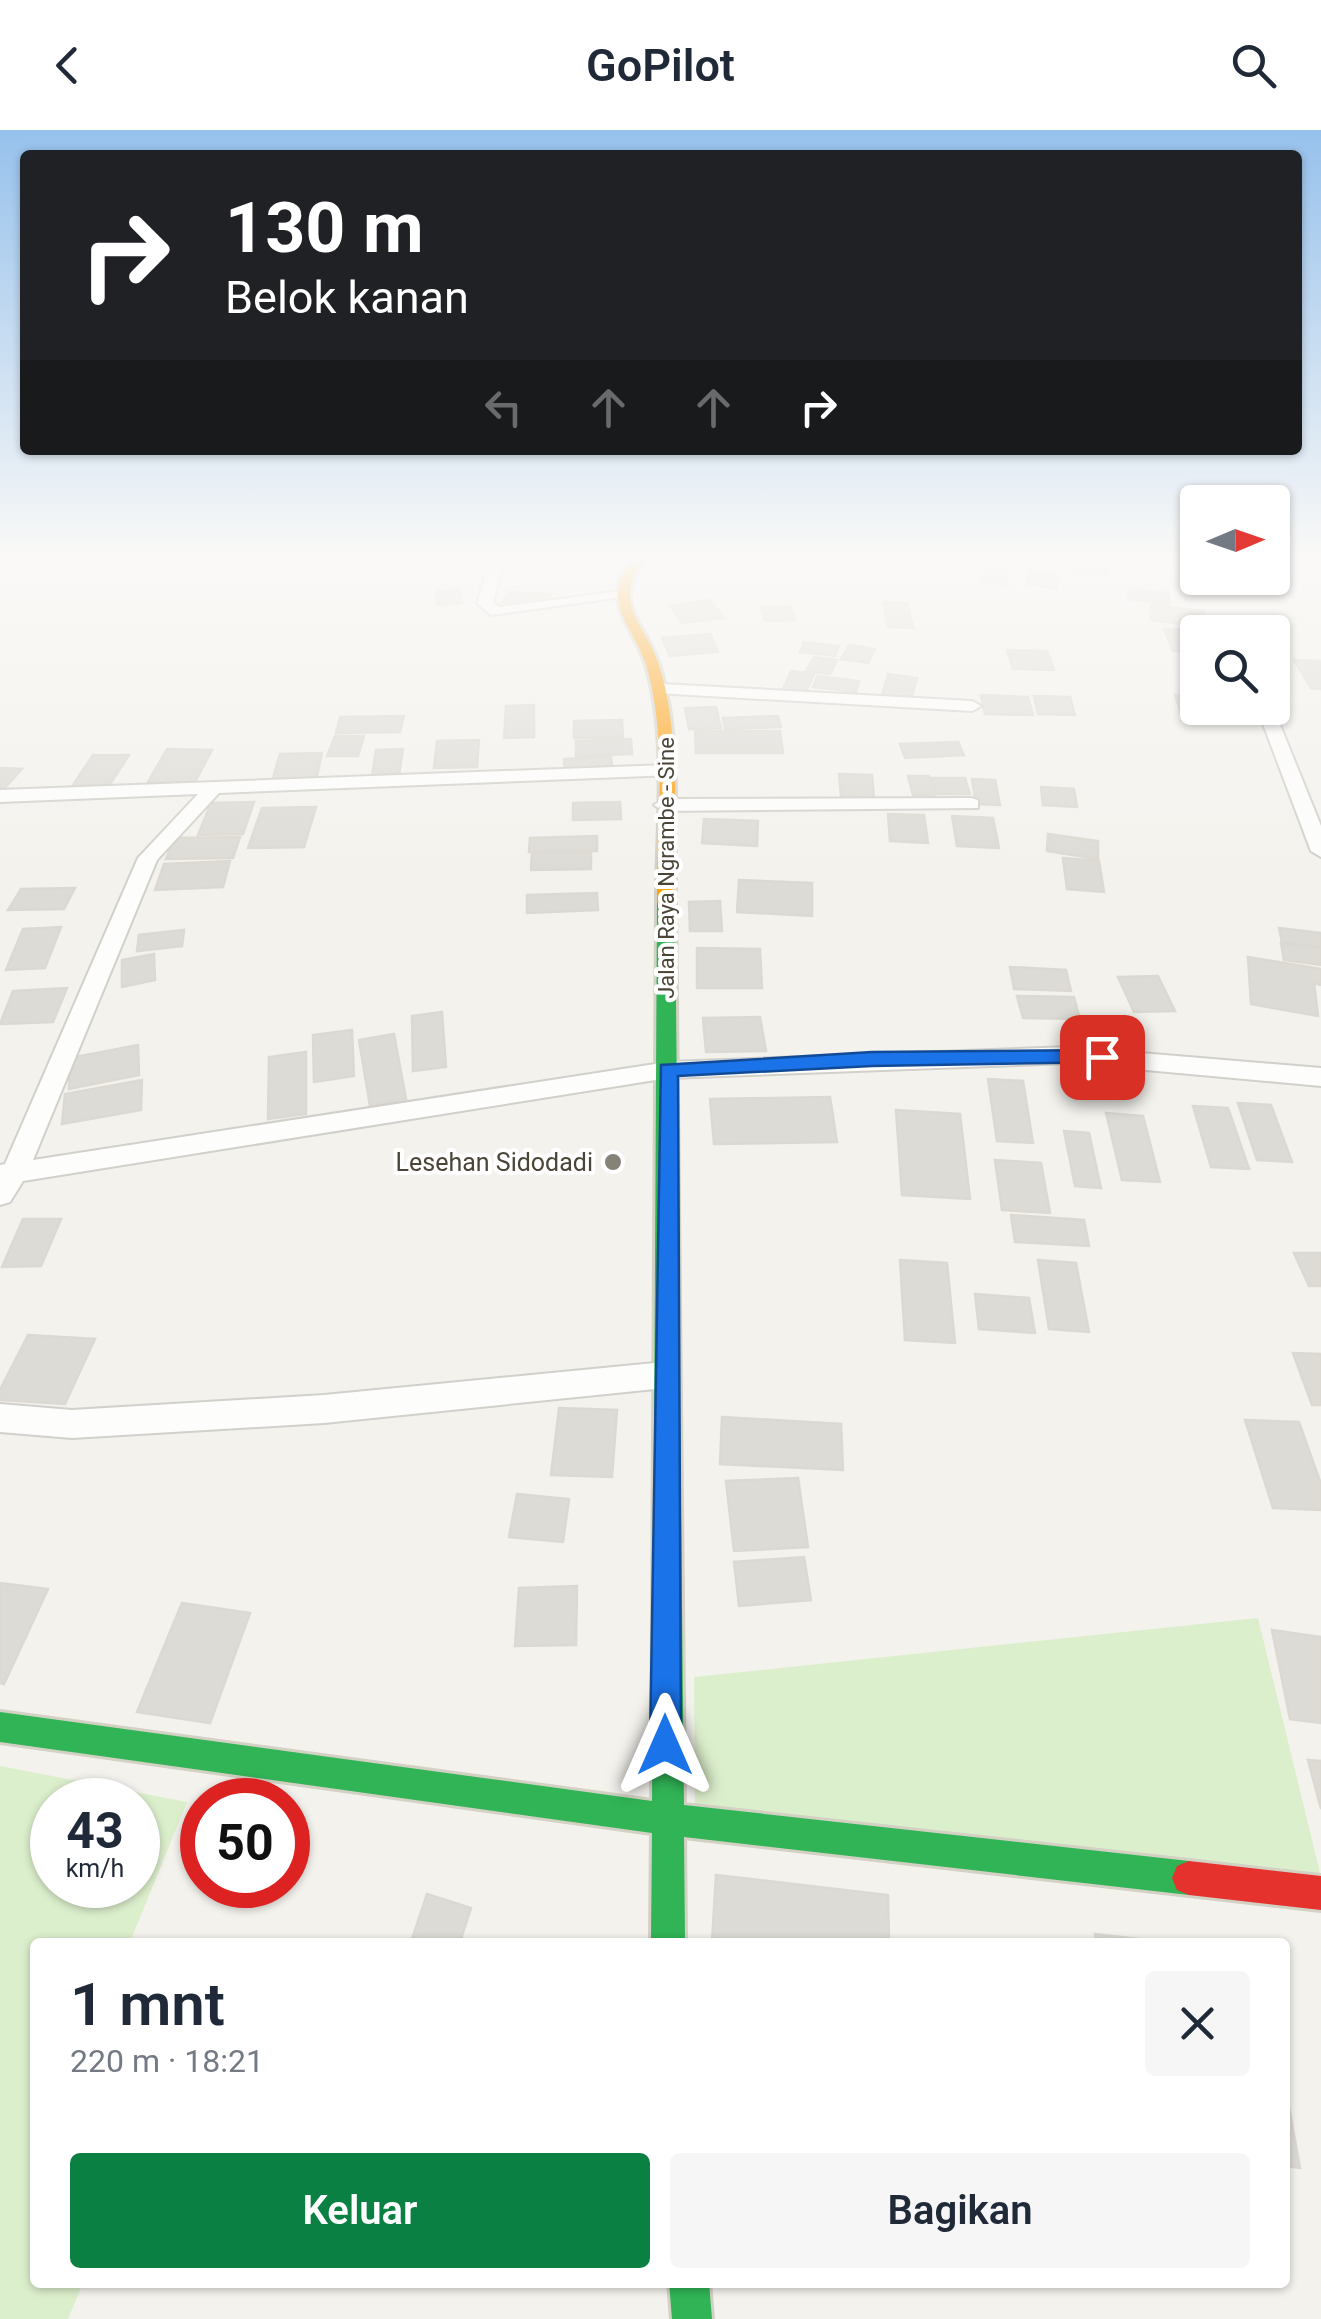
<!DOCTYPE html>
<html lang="id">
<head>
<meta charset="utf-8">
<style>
	body { margin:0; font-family:Roboto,sans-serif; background:#f6f6f7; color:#1f2937; height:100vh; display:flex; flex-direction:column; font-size:38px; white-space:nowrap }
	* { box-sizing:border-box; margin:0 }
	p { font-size:32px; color:#747a83 }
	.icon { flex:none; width:55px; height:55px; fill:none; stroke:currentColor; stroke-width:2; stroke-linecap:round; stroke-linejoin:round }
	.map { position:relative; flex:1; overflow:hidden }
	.side { position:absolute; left:30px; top:1808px; width:1260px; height:350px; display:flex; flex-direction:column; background:#fff; border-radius:10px; box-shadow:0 2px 8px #0004 }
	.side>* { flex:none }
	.hud { position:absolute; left:20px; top:20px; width:1282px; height:305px; border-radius:10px; box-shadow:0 2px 8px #0004; background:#202124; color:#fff; overflow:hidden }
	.needle { width:65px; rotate:88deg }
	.buttons { position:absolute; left:1180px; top:355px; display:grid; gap:20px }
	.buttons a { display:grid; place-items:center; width:110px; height:110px; border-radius:10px; background:#fff; box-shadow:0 2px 8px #0004; font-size:50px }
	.speed { position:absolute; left:30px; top:1648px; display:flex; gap:20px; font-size:50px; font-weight:700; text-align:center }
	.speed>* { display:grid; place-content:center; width:130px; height:130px; border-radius:50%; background:#fff; box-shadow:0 2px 8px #0004; line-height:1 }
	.speed small { font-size:25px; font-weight:400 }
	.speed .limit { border:15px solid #d22; background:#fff; color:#111 }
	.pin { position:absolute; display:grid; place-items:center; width:85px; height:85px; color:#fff; margin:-42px; border-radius:20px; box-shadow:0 5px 15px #0006 }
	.me { position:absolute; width:110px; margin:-55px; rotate:0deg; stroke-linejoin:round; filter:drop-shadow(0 0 8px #0008) }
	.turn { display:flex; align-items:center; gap:35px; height:210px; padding:0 40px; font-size:45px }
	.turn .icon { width:130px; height:130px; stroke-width:2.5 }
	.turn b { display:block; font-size:70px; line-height:85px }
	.lanes { display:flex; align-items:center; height:95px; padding:0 40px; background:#0003; justify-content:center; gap:50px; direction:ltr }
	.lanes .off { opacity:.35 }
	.round { display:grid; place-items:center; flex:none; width:105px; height:105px; border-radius:10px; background:#f6f6f7 }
	.overview { display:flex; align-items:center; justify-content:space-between; height:170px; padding:0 40px }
	h1 { font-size:60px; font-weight:600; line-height:75px }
	.action { display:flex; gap:20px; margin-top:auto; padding:20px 40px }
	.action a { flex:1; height:115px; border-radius:10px; background:#0b8043; color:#fff; font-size:40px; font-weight:600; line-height:115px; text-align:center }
	.action a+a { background:#f6f6f7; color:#1f2937 }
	header { display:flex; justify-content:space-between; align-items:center; height:130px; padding:0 40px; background:#fff; font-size:45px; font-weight:600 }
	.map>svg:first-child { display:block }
	.green { fill:#dcefcc; fill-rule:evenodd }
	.building { fill:#dddbd5; stroke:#dcd9d2; stroke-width:2.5 }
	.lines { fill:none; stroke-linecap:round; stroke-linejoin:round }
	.street-casing { stroke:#d1d0ca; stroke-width:4 }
	.fast-casing { stroke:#d3d0c4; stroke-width:6 }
	.slow-casing { stroke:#d3d0c4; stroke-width:6 }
	.jam-casing { stroke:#d3d0c4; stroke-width:6 }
	.street { fill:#fdfdfc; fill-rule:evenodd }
	.fast { fill:#30b455; fill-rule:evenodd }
	.slow { fill:#ff9f0a; fill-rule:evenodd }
	.jam { fill:#e5322d; fill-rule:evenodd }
	.route { fill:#1a73e8; stroke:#114b97; stroke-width:2.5 }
	.poi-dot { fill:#858277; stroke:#fff; stroke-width:4 }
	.labels { text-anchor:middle; stroke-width:8; stroke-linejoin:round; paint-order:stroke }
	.far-street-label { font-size:22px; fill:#4a4537; stroke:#fff }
	.poi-label { font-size:25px; fill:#4a4537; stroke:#fff; text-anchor:end }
</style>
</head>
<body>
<header><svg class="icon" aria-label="back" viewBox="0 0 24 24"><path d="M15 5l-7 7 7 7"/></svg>GoPilot<svg class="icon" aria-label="search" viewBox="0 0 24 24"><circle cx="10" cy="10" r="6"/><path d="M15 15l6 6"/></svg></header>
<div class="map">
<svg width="1321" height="2189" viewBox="0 0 1321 2189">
	<rect width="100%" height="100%" fill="#f3f2ed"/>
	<path class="green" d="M1258,1488l63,259 -626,-70 -1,-130z
		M0,1636l187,36 -57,140h-95v340l48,1 -15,36h-68zM52,1670h86v85h-86z"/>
	<path class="building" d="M1075,431l33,4 -2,11 -33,-4z
		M987,436l22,3 -4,16 -22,-3z
		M1029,441l30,4 -3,13 -30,-4z
		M1129,458l40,5v11l-41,-5z
		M460,459l2,14 -25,2 -1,-14z
		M508,462l43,2 -4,10 -44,-2z
		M710,470l14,18 -42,5 -12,-17z
		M883,472l24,1 6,25 -25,-1z
		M1151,475l53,6 -1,16 -52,-7z
		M791,476l4,14 -30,1 -4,-14z
		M1164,499l59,2v1h-25v20l-25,-1z
		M710,504l8,18 -48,4 -8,-18z
		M804,512l35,4 -4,10 -35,-4z
		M849,515l26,4 -7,14 -27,-4z
		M1007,520l40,1 7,19 -41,-1z
		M814,527l23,3 -7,14 -24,-3z
		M1294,530l27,1v28l-10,-1z
		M791,541l23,3 -9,20 -23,-3z
		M888,544l29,4 -6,21 -29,-4z
		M817,546l42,5 -3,11 -43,-5z
		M981,565l47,2 5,18 -48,-1z
		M1175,565l23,1v12h43l6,11 -65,-4z
		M1034,566l36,1 5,18 -37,-1z
		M534,575v32l-30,1 2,-32z
		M716,577l5,21 -32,1 -4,-21z
		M404,586l-4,16 -64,1 4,-16z
		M778,586l3,11 -56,2 -2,-11z
		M622,590l1,17 -49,1v-17z
		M695,601h85l3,22h-87z
		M335,606h29l-6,20h-31z
		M631,609l1,15 -56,2v-15z
		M479,610l-2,27 -43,1 3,-27z
		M958,612l6,13 -59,3 -5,-14z
		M167,619l45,1 -17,32h-47z
		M403,619l-4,26 -27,1 4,-26z
		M322,623l-6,27 -44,1 8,-27z
		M93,625h36l-20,31 -36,-1z
		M611,627l2,14 -48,3 -1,-15z
		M0,638l22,1 -20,22h-2z
		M839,644l33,1 2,24 -33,-2z
		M908,646h21l5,19h-21z
		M932,648h33l5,16h-34z
		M972,649l23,1 5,25 -24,-1z
		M1041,657l33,2 3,18 -34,-2z
		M254,672l-11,32 -45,1 13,-32z
		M620,672l1,17 -48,1v-17z
		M316,677l-12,40 -56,1 14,-40z
		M888,684l36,1 4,28 -38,-2z
		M952,686l41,2 6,30 -42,-2z
		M704,689l54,2 -1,25 -55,-3z
		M1048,704l50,7v18l-51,-8z
		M597,706v15l-68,1 1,-14z
		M240,707l-7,21 -67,1 9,-21z
		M591,722v17l-60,1 1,-17z
		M1063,728l36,3 5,31 -37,-3z
		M230,731l-7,26 -68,3 9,-26z
		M739,750l73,3v33l-75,-4z
		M75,758l-11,21 -56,1 13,-21z
		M597,763l1,17 -71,3v-18z
		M720,771l2,30h-32l-1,-29z
		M61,797l-16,41 -39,2 17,-41z
		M1279,798l42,5v14l-39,-5z
		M184,800l-2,16 -45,5 2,-16z
		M1281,813l40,5v17l-37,-5z
		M697,818l63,1 2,39h-65z
		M154,824l1,26 -33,7v-27z
		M1248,827l73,12v16l-7,-2 4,33 -67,-12z
		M1010,837l56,3 5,21 -57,-2z
		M1158,846l17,35 -41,1 -16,-35z
		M67,858l-14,34 -53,2 13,-33z
		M1017,866l57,1 6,22 -57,-1z
		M442,882l4,55 -33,4 -1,-55z
		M760,887l6,34 -60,1 -3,-34z
		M352,900l2,46 -40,6 -1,-47z
		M394,904l12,65 -36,7 -11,-66z
		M138,915l1,30 -70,14 1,-31z
		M306,922v62l-38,5 1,-62z
		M988,949l35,2 10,62 -36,-2z
		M142,950l-1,30 -79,14 3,-30z
		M830,967l7,45 -123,2 -4,-45z
		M1238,973l33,2 21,57 -35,-2z
		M1193,976l35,2 21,61 -38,-2z
		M896,980l64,4 10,85 -68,-4z
		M1106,983l37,3 17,66 -38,-2z
		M1064,1001l25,2 12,55 -26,-2z
		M995,1030l46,3 9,50 -48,-3z
		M1011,1085l73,5 5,26 -74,-4z
		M23,1089h38l-20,47 -39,1z
		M1294,1123h27v33h-12z
		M900,1130l47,3 8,80 -50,-3z
		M1038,1130l38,3 13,69 -40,-3z
		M975,1164l54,4 6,35 -56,-4z
		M28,1205l67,4 -30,65 -65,-4v-10z
		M1293,1223l28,1v51h-9z
		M559,1278l58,2 -5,67 -61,-2z
		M722,1287l119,7 2,46 -123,-6z
		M1245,1290l54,2 22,62v26l-48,-2z
		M798,1348l10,69 -74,4 -8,-70z
		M517,1364l52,5 -6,43 -54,-5z
		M804,1427l7,43 -72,6 -5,-44z
		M0,1453l48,6 -44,95 -4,-1z
		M577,1456l-1,59 -61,1 4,-58z
		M182,1473l68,10 -40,110 -73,-11z
		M1272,1500l49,7v86l-31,-4z
		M1308,1630l13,1v48z
		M716,1745l172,20 1,47h-177z
		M427,1764l44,14 -11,34h-49z
		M1095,1804l61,7 1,1h-61z
		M1285,1955l15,83 -15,-2z"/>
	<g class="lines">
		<g class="street-casing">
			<path id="street" d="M490,431h14l-11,41 6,5 122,-16 8,5 -138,19 -14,-12z
				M662,554l310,17 9,5 -9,5 -316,-18 -2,-4z
				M1272,575l49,121v31l-10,-6 -54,-143z
				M666,635l9,6 -2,4 -454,18 -62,67 -124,300 635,-98 401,-15 252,21v18l-252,-23 -401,15 -645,103 -13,21 -10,3v-40l5,-1 133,-306 60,-64 -198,8v-12z
				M971,668l7,2v8l-314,3 -10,-6 10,-6z
				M665,1232l11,4 4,9 -4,9 -11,4 -341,35 -252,15 -72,-6v-28l72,6 252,-15z"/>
		</g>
		<g class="fast-casing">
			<path id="fast" d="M666,768l9,5 9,902 505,56 12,5 5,12 -5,12 -12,5 -505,-58 1,105h-34l1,-109 -652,-91v-30l652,89 5,-898z
				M669,2152h40l3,37h-40z"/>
		</g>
		<g class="slow-casing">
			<path id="slow" d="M632,431h13c-35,43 0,61 14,104 23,71 14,163 16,238l-9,5 -9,-5c0,-75 11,-166 -11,-238 -13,-40 -48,-65 -14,-104z"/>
		</g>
		<g class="jam-casing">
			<path id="jam" d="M1189,1731l132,15v34l-132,-15 -12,-5 -5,-12 5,-12z"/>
		</g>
		<use href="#street" class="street"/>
		<use href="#fast" class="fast"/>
		<use href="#slow" class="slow"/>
		<use href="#jam" class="jam"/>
	</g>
	<linearGradient id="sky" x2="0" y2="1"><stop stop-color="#96c1ec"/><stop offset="0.58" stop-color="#faf9f7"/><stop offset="1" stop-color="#faf9f7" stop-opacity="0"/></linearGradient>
	<rect width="1321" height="738" fill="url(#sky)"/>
	<path class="route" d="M1102,920l7,2v10l-237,4 -194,10 3,669 -5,11 -11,4 -11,-4 -4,-11 11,-680 211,-13z"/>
	<circle class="poi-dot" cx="613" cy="1032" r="10"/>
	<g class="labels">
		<g class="far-street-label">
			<text transform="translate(666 738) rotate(-90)" y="8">Jalan Raya Ngrambe - Sine</text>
		</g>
		<g class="poi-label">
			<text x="593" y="1041">Lesehan Sidodadi</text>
		</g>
	</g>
</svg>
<div class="buttons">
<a><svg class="needle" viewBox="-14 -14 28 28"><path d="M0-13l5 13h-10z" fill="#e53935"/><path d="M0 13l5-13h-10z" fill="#747a83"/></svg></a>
<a><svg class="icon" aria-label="search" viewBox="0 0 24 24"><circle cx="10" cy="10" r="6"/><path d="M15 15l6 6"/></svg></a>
</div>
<div class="speed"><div>43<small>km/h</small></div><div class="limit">50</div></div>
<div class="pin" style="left:1102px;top:927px;background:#d93025"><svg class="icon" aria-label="arrive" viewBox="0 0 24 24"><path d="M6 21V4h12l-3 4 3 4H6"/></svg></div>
<svg class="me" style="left:665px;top:1615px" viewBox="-20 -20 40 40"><path d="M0-17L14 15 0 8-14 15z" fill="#1a73e8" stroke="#fff" stroke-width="4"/></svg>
<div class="hud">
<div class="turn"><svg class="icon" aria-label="right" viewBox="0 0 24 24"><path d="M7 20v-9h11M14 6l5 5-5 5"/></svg><div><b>130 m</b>Belok kanan</div></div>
<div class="lanes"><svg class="icon off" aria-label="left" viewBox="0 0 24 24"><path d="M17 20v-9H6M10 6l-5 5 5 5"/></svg><svg class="icon off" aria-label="ahead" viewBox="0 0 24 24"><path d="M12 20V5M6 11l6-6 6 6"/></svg><svg class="icon off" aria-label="ahead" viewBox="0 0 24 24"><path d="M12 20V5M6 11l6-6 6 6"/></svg><svg class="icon" aria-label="right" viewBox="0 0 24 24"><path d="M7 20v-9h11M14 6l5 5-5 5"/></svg></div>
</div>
<section class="side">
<div class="overview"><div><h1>1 mnt</h1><p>220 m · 18:21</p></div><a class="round"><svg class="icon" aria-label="close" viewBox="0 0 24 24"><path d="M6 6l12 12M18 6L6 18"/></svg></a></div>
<div class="action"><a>Keluar</a><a>Bagikan</a></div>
</section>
</div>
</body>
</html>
